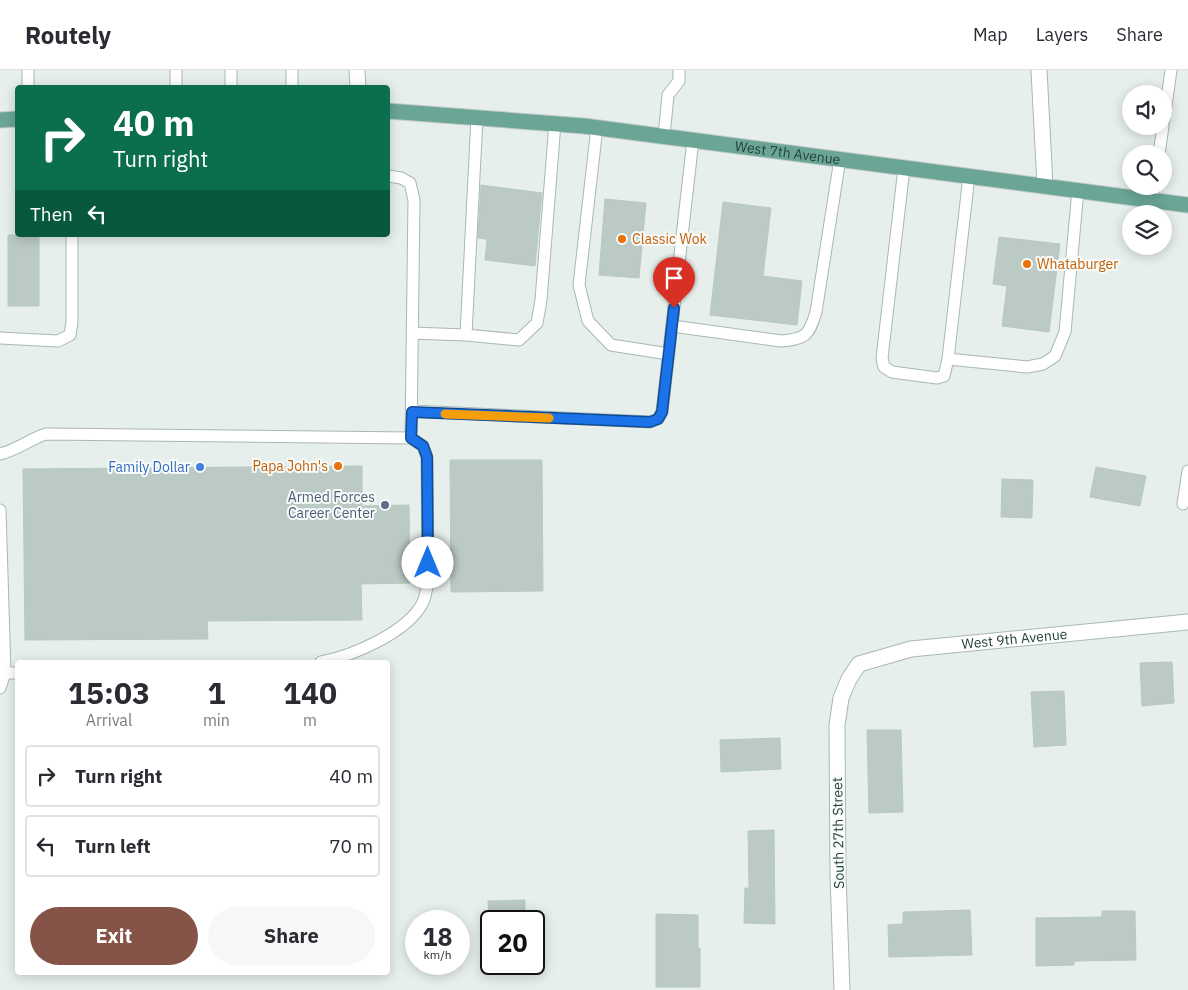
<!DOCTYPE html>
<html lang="en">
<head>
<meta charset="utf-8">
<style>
	body { margin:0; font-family:"IBM Plex Sans",sans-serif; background:#f7f7f7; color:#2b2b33; height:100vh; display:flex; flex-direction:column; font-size:19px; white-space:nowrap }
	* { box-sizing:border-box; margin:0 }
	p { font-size:16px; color:#7c7c81 }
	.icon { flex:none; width:28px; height:28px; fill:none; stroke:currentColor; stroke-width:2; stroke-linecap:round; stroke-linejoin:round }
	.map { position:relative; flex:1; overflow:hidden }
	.side { position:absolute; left:15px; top:590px; width:375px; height:315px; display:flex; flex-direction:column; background:#fff; border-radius:5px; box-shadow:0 2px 12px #0003 }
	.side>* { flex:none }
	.top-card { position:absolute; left:15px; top:15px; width:375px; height:152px; border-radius:5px; box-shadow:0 2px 12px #0003; background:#0b6e4f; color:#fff; overflow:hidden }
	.controls { position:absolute; left:1122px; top:15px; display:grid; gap:10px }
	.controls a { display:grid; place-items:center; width:50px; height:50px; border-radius:50%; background:#fff; box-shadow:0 2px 12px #0003; font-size:25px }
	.speed { position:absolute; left:405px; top:840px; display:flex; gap:10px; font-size:25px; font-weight:700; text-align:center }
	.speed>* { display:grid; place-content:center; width:65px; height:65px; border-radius:50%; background:#fff; box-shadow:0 2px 12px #0003; line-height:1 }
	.speed small { font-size:12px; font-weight:400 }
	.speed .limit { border:2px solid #111; border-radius:8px; background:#fff; color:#111 }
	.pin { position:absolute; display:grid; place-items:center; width:42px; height:42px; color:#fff; margin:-51px -21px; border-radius:50% 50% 50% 0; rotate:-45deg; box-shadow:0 0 5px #0007 }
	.pin .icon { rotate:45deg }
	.me { position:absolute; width:55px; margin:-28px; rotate:0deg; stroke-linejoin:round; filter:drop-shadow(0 0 4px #0008) }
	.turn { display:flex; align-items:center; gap:18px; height:105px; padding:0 15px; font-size:22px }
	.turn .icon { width:65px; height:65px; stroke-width:2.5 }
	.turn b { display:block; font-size:35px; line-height:42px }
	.then { display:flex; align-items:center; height:48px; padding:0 15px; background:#0003; gap:10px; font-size:19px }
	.eta { display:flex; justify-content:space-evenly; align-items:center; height:85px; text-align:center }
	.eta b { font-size:30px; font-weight:700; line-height:35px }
	.action { display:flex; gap:10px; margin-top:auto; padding:10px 15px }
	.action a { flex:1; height:58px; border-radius:30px; background:#855347; color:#fff; font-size:20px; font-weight:700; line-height:58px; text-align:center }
	.action a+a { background:#f7f7f7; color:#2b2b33 }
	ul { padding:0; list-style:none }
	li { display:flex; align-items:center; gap:15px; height:62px; margin:0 10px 8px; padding:0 5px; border:2px solid #e1e1e2; border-radius:5px }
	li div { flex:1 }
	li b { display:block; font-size:19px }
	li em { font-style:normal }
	header { display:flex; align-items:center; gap:30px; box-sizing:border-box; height:70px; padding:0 25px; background:#fff; border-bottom:1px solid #e1e1e2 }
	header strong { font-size:24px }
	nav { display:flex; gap:28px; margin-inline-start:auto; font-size:18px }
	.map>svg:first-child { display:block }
	.building { fill:#bbcac4; stroke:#b8c9c2 }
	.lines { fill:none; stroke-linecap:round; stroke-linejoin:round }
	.service-casing { stroke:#a8b8b2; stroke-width:13 }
	.minor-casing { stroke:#a8b8b2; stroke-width:17 }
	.primary-casing { stroke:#c2cac8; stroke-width:17 }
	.service { stroke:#fff; stroke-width:11 }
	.minor { stroke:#fff; stroke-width:15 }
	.primary { stroke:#6aa596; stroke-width:15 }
	.route-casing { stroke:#114b97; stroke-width:12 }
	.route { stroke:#1a73e8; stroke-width:9 }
	.slow { stroke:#f59e0b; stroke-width:9 }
	.food-dot { fill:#e8710a; stroke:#f7fbf9; stroke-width:2 }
	.shop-dot { fill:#3f7fe0; stroke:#f7fbf9; stroke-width:2 }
	.service-dot { fill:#5c6f8a; stroke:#f7fbf9; stroke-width:2 }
	.labels { text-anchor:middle; stroke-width:4; stroke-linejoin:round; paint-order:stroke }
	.street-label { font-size:14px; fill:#24423a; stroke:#f7fbf9 }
	.food-label { font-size:14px; fill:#c56008; stroke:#f7fbf9; text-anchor:start }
	.shop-label { font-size:14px; fill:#366cbe; stroke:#f7fbf9; text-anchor:end }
	.service-label { font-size:14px; fill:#4e5e75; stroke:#f7fbf9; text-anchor:end }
</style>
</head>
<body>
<header>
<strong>Routely</strong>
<nav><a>Map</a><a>Layers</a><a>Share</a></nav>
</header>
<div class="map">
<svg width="1188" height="920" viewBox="0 0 1188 920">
	<rect width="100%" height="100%" fill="#e6efeb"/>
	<path class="building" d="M481,115l61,8 -7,73 -50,-6 2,-21 -9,-1z
		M605,129l41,4 -7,75 -40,-3z
		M723,132l48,6 -8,68 39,5 -5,44 -87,-10z
		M8,165h31v71h-31z
		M999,167l61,7 -11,88 -47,-6 5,-40 -14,-2z
		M450,390h92l1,131 -92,1z
		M362,396v40l47,-1 1,78 -49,1 1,36 -155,1 1,18 -183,1 -2,-171z
		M1096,397l50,9 -6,30 -50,-9z
		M1002,409l31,1 -1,38 -31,-1z
		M1172,592l2,41 -32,3 -2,-43z
		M1064,621l2,54 -32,2 -3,-55z
		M867,660h34l2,82 -34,1z
		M780,668l1,31 -60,3 -1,-32z
		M774,760l1,94 -31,-1 1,-35h4l-1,-57z
		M525,830v21h-36l-1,-20z
		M970,840l2,45 -83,2 -1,-32 15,-1v-12z
		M1102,841h33l1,49 -62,1v4l-38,1v-48l66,-1z
		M656,844l42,1v34l2,-1v39h-44z"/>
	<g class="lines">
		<g class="service-casing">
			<path id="service" d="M28,0v18
				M176,0v18
				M231,0v18
				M292,18v-18
				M477,47l-11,218 53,5 18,-17 4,-23 14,-177
				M1164,50l7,-50
				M597,57l-18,158 9,36 23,24 58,9
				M664,66l4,-41 11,-14v-11
				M1159,84l4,-28
				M904,98l-22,190 2,9 8,5 45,6 7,-2 4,-17 21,-183
				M1152,130l2,-14
				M672,256l109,15c24,-2 28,-5 35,-29l24,-153
				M412,263l54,2
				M0,268l58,3 12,-6 2,-13v-87
				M948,289l79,8 16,-3 12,-8 10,-24 13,-142
				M412,341l238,11 8,-3 4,-7 31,-272
				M0,384c17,-4 30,-15 46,-20l365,4 3,-238 -4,-17 -9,-5 -13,-2
				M1183,434l5,-33
				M0,440l5,163
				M321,592c31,-6 88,-30 102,-60 3,-6 3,-13 5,-19l-1,-126 -4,-11 -12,-8
				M0,618l5,-15h13"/>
		</g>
		<g class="minor-casing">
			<g id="minor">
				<path d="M357,0l1,18"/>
				<path d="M1039,0l6,116"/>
				<path id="s1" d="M842,920l-4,-114 -1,-151 4,-27 8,-19 10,-15 52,-15 277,-27"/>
			</g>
		</g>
		<g class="primary-casing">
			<g id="primary">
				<path id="s2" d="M388,41l196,15 604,79"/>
				<path d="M0,50l18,-1"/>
			</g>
		</g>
		<use href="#service" class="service"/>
		<use href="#minor" class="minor"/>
		<use href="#primary" class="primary"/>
	</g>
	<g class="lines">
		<g class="route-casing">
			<path id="route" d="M428,493l-1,-106 -4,-11 -12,-8 1,-26 238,10 8,-3 4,-7 12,-104"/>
		</g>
		<use href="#route" class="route"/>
		<path class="slow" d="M445,344l104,4"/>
	</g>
	<g class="food-dot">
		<circle cx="622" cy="169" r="5"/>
		<circle cx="1027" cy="194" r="5"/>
		<circle cx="338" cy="396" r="5"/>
	</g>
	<circle class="shop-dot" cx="200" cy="397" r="5"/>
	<circle class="service-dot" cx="385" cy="435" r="5"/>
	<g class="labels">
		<g class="street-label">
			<text dy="5" stroke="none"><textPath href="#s2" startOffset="402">West 7th Avenue</textPath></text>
			<text dy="5" stroke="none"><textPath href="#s1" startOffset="489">West 9th Avenue</textPath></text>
			<text transform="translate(838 763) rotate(-91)" y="5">South 27th Street</text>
		</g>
		<g class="food-label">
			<text x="632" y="174">Classic Wok</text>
			<text x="1037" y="199">Whataburger</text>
			<text x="328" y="401" text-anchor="end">Papa John's</text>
		</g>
		<g class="shop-label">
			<text x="190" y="402">Family Dollar</text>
		</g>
		<g class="service-label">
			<text x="375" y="432">Armed Forces<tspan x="375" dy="16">Career Center</tspan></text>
		</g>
	</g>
</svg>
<div class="controls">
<a><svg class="icon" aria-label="sound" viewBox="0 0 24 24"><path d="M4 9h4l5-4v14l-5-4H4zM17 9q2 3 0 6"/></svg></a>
<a><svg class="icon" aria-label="search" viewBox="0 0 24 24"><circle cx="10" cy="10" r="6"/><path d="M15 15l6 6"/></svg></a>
<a><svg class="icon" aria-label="layers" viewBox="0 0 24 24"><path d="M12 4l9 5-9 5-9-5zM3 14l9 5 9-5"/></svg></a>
</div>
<div class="speed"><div>18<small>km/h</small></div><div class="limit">20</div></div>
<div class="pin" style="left:674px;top:238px;background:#d93025"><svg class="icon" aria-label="arrive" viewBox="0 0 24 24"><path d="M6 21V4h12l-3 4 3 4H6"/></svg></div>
<svg class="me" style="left:428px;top:493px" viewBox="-20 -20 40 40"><circle r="19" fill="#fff"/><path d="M0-13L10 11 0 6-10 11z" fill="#1a73e8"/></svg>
<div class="top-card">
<div class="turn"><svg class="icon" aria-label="right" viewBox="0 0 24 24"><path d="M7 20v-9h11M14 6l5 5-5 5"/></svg><div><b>40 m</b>Turn right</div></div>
<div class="then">Then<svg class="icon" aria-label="left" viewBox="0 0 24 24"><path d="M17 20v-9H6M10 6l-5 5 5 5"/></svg></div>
</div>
<section class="side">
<div class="eta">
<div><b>15:03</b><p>Arrival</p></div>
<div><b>1</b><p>min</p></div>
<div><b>140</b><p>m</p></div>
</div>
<ul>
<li><svg class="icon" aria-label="right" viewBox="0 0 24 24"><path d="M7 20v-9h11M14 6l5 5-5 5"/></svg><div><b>Turn right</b></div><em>40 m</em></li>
<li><svg class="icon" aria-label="left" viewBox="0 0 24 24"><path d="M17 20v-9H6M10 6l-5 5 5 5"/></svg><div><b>Turn left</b></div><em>70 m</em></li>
</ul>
<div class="action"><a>Exit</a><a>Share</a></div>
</section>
</div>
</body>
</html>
